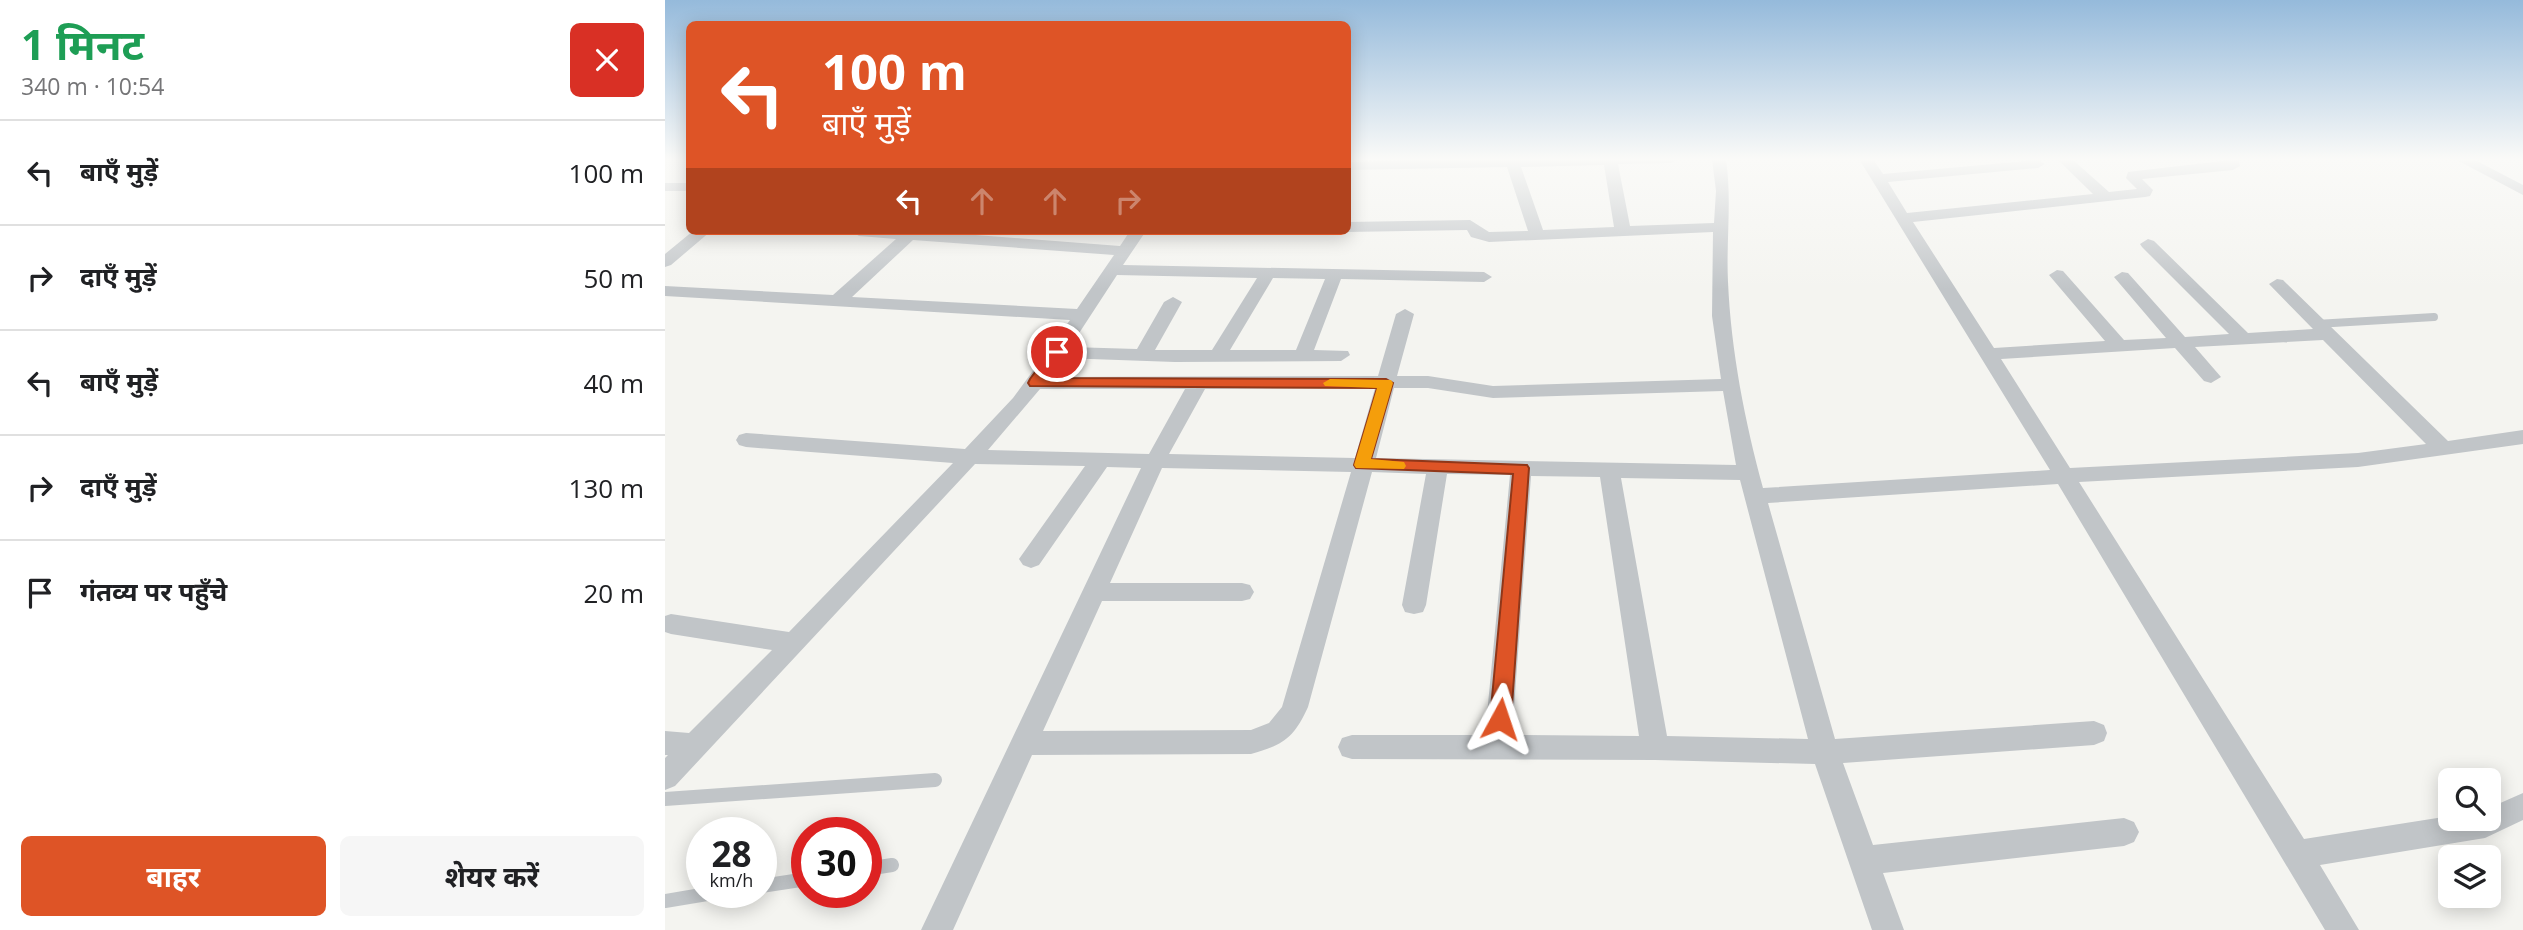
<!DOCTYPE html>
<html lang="hi">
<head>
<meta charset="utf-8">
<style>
	body { margin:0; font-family:"Open Sans","Noto Sans Devanagari",sans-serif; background:#f6f6f6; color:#202124; height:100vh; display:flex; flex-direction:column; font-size:26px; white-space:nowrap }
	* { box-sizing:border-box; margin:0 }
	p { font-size:23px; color:#757577 }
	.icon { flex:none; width:38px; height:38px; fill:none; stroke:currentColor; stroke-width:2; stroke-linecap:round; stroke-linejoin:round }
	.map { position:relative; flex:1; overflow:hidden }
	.sheet { display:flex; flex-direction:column; background:#fff; width:665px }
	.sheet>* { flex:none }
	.top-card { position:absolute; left:21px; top:21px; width:665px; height:214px; border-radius:10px; box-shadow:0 4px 18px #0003; background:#de5426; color:#fff; overflow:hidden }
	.buttons { position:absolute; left:1773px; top:768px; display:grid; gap:14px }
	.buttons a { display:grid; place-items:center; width:63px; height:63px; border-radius:10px; background:#fff; box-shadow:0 4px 18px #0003; font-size:35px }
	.speed { position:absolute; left:21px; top:817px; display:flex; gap:14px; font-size:35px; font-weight:700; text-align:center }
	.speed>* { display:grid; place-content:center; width:91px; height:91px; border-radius:50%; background:#fff; box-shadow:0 4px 18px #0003; line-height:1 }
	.speed small { font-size:18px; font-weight:400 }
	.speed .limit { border:10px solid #d22; background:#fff; color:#111 }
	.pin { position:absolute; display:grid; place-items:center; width:60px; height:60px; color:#fff; margin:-30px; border:4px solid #fff; border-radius:50%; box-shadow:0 2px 7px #0007 }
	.me { position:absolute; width:77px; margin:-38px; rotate:5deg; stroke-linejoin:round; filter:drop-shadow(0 0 5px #0008) }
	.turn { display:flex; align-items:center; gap:24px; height:147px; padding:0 21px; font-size:32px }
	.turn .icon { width:91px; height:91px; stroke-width:2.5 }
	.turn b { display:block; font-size:49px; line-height:60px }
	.lanes { display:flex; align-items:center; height:66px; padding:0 21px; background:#0003; justify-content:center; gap:35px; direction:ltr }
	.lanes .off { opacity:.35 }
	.round { display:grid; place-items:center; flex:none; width:74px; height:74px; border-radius:10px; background:#f6f6f6 }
	.head { display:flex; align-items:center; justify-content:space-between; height:119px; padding:0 21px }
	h1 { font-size:42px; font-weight:700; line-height:52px; color:#1e9e55 }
	.cta { display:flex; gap:14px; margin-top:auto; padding:14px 21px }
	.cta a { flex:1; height:80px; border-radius:10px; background:#de5426; color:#fff; font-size:28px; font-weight:700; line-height:80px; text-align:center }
	.cta a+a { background:#f6f6f6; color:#202124 }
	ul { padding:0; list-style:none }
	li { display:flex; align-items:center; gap:21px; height:105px; padding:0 21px; border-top:2px solid #e0e0e0 }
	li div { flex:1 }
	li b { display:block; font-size:26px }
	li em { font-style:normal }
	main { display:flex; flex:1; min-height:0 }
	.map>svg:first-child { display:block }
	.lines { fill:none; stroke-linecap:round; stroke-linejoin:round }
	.service-far1 { stroke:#c1c5c8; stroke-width:8 }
	.service { stroke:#c1c5c8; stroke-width:14 }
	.minor { fill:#c1c5c8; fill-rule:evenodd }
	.route { fill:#de5426; stroke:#903719; stroke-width:2 }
	.slow { fill:#f59e0b }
</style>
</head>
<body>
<main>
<section class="sheet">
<div class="head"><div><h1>1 मिनट</h1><p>340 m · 10:54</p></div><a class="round" style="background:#d93025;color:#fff"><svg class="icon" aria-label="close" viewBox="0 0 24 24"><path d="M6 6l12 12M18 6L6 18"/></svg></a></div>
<ul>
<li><svg class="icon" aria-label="left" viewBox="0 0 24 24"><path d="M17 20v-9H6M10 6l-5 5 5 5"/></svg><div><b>बाएँ मुड़ें</b></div><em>100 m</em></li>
<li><svg class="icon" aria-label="right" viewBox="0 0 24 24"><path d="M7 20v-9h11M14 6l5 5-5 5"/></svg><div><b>दाएँ मुड़ें</b></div><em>50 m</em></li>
<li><svg class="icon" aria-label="left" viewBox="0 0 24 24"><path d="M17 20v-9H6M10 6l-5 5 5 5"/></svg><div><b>बाएँ मुड़ें</b></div><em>40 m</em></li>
<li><svg class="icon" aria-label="right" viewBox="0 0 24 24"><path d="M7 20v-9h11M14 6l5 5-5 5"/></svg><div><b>दाएँ मुड़ें</b></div><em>130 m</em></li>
<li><svg class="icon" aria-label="arrive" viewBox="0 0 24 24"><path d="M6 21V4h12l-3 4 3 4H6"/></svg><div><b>गंतव्य पर पहुँचे</b></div><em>20 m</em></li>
</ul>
<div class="cta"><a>बाहर</a><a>शेयर करें</a></div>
</section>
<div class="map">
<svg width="1858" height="930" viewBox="0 0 1858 930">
	<rect width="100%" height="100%" fill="#f4f4f0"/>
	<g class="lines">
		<path class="service-far1" d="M1651,324l118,-7"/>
		<path class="service" d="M0,799l270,-19
			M201,869l26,-4
			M96,886l46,-7
			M0,901l54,-9"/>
		<path class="minor" d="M806,159h207l-7,4 -53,1 12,62 84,-3 2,-32 -4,-32h14c6,42 0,82 2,123 3,69 17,140 35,206l287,-18 -191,-311h14l10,15 155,-14 7,4 -7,4 -150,14 19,31 186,-19 -36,-35h15l37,33 28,-3 -11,-11 2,-6 111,-13 1,7 -7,4 -91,9 11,11 -3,6 -5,1 -232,25 81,126 111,-7 -56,-66 8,-5 6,1 61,69 42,-2 -52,-61 8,-5 6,1 57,64 44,-3 -87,-87 -2,-3 8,-5 6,2 94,92 65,-4 -44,-45 8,-5 6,1 165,161 75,-11v14l-165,23 -279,15 225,357 146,-23v3h39v-11l34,-15v27l-38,18 -165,27 39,65h-34l-267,-446 -290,19 67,236 259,-18 10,4 3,8 -3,8 -10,4 -251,18 30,82 251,-27 10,4 5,10 -5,10 -10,4 -241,27 21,57h-32l-57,-166 -160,-4 -303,-1 -10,-3 -4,-9 4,-9 10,-3h133l25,-260 -63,-1 -21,131 -3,7 -9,2 -9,-2 -3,-7 24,-131 -54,-2 -64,235c-14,31 -25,38 -57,47l-219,1 -79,175h-32l220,-462 -34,-1 -68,98 -8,3 -8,-3 -4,-6 66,-93 -110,-2 -300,322 -10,4v-32l3,-3h-3v-24l24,2 83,-83 -101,-16 -6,-2v-16l6,-2 118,18 164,-169 -207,-16 -7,-2 -3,-5 3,-5 7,-2 219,16 48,-51 57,-78 -405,-24v-10l168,9 63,-56 -37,-3 -8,-5h72l197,15 10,-15h16l-23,34 361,7 8,5 -8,5 -143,-3 -27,71 34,1 2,4 -9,6 -166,1 -113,-4 -14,19 330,-1 18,-62 9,-5 9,5 -17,62h31l65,10 228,-7 -9,-63 1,-84 -224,10 -18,-5 -4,-7 -120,2 -3,-1h3v-9l123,-2 19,12 39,-1 -21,-64 -160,3v-8zM939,165l10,62 -71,3 -22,-63zM248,240l201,15 -37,54 -225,-12zM452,275l140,3 -45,72h-57l27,-48 -9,-5 -9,5 -27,47 -67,-2zM608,278l52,1 -29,71h-66zM1658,340l103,104 -68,9 -288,15 -69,-109 174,-11 29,33 7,2 10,-6 -26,-30zM710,388l-20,70 -186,-4 36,-65zM729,388h34l65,10 230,-7 13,74 -360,-7zM375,389h145l-36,65 -161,-4zM497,468l189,4 -69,235 -13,16 -18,7 -208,1 59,-130h140l8,-2 4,-7 -4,-7 -8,-2h-132zM866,476l69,1 39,259 -127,-1zM956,478l119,2 68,259 -141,-3z
			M1790,159h18l50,26v10z
			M0,183h24v8h-24z
			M28,231h18l-40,34 -6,2v-13z"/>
	</g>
	<linearGradient id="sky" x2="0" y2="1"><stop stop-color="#95badb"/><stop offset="0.55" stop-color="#fafaf8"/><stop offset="1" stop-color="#fafaf8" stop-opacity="0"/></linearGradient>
	<rect width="1858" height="289" fill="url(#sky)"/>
	<path class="route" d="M392,348l7,4 -18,26 340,1 7,4 -22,76 156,6 2,3 -18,251 -3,7 -8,2 -7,-2 -3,-7 23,-245 -157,-6 -2,-3 23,-77 -347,-2 -2,-3 2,-4 22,-30z"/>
	<path class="slow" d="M665,379l61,1 2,3 -22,76 33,3 2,4 -2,3 -48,-1 -2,-3 23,-77 -52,-2 -2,-3z"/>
</svg>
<div class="buttons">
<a><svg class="icon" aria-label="search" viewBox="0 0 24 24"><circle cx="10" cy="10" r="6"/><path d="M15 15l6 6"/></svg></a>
<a><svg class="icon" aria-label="layers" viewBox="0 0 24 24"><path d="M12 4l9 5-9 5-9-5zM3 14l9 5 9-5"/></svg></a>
</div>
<div class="speed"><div>28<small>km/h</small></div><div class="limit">30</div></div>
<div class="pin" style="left:392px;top:352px;background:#d93025"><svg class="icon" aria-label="arrive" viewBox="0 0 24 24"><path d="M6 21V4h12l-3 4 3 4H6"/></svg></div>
<svg class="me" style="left:835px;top:719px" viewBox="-20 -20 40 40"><path d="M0-17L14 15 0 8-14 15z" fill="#de5426" stroke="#fff" stroke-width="4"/></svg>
<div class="top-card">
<div class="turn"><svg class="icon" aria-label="left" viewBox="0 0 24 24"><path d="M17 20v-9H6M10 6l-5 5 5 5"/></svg><div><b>100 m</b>बाएँ मुड़ें</div></div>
<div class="lanes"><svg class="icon" aria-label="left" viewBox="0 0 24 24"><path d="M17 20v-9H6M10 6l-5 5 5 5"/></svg><svg class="icon off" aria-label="ahead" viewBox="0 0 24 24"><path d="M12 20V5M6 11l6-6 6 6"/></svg><svg class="icon off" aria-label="ahead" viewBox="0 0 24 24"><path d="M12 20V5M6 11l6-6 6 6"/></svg><svg class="icon off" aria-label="right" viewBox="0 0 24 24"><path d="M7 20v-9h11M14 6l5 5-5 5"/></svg></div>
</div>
</div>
</main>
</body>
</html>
